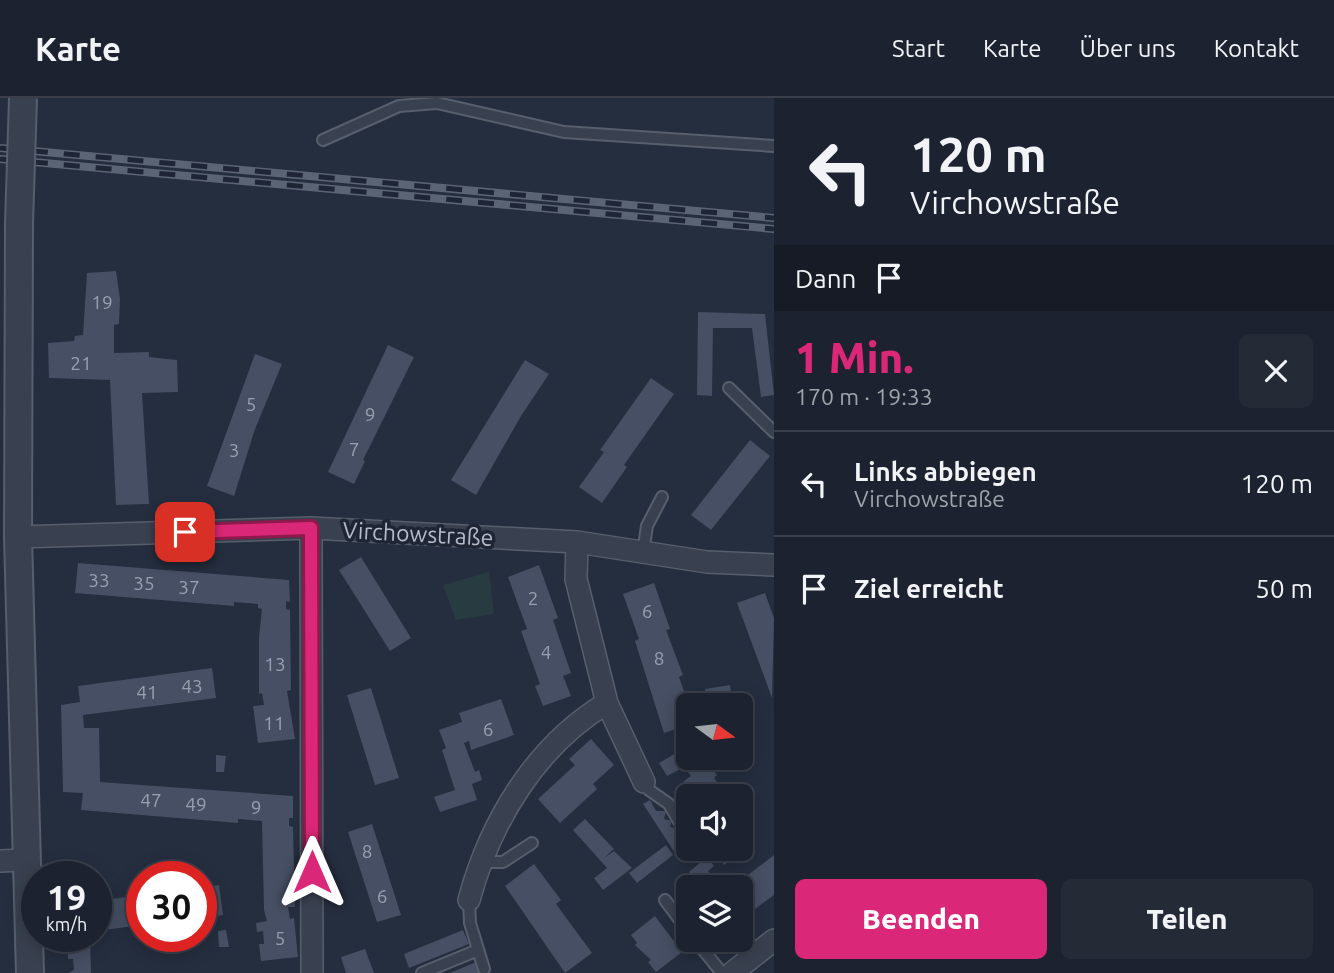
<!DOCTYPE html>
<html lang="de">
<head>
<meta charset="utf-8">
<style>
	body { margin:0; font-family:Ubuntu,sans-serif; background:#252a37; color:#f1f3f6; height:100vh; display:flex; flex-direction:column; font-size:26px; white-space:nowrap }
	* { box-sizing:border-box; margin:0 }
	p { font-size:23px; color:#a0a4aa }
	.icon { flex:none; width:38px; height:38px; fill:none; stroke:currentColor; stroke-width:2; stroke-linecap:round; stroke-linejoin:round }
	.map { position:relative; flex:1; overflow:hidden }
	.side { display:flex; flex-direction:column; background:#1c222f; width:560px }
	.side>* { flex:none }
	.top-card { background:#1c222f; color:#f1f3f6; overflow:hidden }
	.needle { width:46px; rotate:105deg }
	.fabs { position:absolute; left:676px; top:595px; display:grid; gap:14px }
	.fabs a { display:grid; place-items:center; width:77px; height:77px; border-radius:10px; background:#1c222f; box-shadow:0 4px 18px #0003,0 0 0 2px #3a3f4b; font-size:35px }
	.speed { position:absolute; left:21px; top:763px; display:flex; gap:14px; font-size:35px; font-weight:700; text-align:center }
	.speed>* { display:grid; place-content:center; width:91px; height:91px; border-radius:50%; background:#1c222f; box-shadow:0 4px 18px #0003,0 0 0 2px #3a3f4b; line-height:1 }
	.speed small { font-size:18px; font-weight:400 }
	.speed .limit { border:10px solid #d22; background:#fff; color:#111 }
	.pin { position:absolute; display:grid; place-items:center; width:60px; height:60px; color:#fff; margin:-30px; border-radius:14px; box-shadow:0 4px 10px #0006 }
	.me { position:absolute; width:77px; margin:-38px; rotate:0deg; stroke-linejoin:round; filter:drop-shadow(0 0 5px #0008) }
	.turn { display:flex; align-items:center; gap:24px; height:147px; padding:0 21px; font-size:32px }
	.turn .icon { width:91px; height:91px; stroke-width:2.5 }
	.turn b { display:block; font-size:49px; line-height:60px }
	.then { display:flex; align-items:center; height:66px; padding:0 21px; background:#0003; gap:14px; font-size:26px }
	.round { display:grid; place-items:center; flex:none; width:74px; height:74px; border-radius:10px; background:#252a37 }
	.headline { display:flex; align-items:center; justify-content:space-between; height:119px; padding:0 21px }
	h1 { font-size:42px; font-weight:800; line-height:52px; color:#db2777 }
	.action { display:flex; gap:14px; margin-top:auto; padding:14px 21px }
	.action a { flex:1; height:80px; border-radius:10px; background:#db2777; color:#fff; font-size:28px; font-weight:800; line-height:80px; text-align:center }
	.action a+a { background:#252a37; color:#f1f3f6 }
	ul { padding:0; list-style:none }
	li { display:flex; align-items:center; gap:21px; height:105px; padding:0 21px; border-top:2px solid #3a3f4b }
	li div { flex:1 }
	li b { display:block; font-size:26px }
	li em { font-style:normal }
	header { display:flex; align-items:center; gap:42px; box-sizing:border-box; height:98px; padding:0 35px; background:#1c222f; border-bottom:2px solid #3a3f4b }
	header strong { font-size:33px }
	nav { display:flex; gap:38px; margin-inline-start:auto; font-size:24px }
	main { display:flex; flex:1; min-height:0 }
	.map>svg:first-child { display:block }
	.green { fill:#273b40 }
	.building { fill:#464f63 }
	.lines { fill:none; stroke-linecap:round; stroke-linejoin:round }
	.service-casing { stroke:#575e6c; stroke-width:14 }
	.minor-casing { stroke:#575e6c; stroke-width:24 }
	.tertiary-casing { stroke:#575e6c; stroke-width:30 }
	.service { stroke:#39404f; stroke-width:10 }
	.minor { stroke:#39404f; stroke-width:21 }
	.tertiary { stroke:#39404f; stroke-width:26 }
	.rail-casing { stroke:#5b6475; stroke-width:8 }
	.rail { stroke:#1e2534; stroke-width:5; stroke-dasharray:16; stroke-linecap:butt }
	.tertiary-bridge-casing { stroke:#575e6c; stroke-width:30; stroke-linecap:butt }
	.tertiary-bridge { stroke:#39404f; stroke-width:26 }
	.route-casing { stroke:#8e194d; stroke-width:18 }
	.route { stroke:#db2777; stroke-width:12 }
	.labels { text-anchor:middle; stroke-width:7; stroke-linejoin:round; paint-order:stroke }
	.number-label { font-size:19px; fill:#99a0b0 }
	.street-label { font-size:23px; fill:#b5bbc9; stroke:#1e2534 }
</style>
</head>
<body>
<header>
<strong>Karte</strong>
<nav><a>Start</a><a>Karte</a><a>Über uns</a><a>Kontakt</a></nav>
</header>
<main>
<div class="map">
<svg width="774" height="875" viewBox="0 0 774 875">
	<rect width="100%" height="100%" fill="#252e3f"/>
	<path class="green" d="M489,474l5,42 -38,6 -13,-35z"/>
	<path class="building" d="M116,173l4,28 -1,25 -5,1v28l35,-1v5l28,3 1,32 -36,1 7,111 -33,1 -6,-125 -61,-2 -1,-35 26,-2 1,-5 8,-1 4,-62z
		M698,214l67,2 9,81 -13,2 -9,-69h-39l-1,68 -15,-1z
		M388,247l26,12 -51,103 2,1 -11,23 -26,-12z
		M255,256l27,10 -27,65 -21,67 -27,-10z
		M525,262l24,14 -28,42 -45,79 -25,-15z
		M651,280l23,16 -50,71 3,2 -25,36 -23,-16 25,-35 -4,-2z
		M750,342l20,16 -59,74 -20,-15z
		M361,459l50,81 -21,13 -51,-81z
		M78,465l211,17 1,22 -4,-1v8l4,1 1,80 -4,1 8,48 -37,4 -5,-37 11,-1 -2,-12 -3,1v-57l3,-28 -4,-1v-4l-24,-2v4l-159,-13z
		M539,467l19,53 -5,2 18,53 -8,3 8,20 -28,10 -8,-20 5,-2 -19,-53 6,-2 -19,-52z
		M654,485l16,46 -4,1 17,45 -4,2 10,28 -1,20 -24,8 -29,-92 4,-2 -16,-45z
		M765,495l9,25 -2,80 -35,-95z
		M212,570l4,30 -133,17 1,13h15l1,54 193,14v22h-4v8l4,1 2,80h-7l2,12 4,-1 4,39 -37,4 -2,-17h5l-1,-13 -6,1 -1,-9 11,-2 -3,-11 -2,-89 -24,-2v4l-157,-13 2,-17 -20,-1 -2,-87 19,-3 -2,-16z
		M730,587l2,16 -25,3 -2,-15z
		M371,590l28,90 -24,7 -28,-90z
		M501,601l13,36 -43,15 -2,-9 -5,2 11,29 4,-2 3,10 -10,4 5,16 -37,12 -6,-15 21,-7 -13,-40 4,-2 -7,-18 23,-8 -3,-9z
		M591,641l23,26 -21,19 4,5 -37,34 -22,-24 37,-34 -6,-6z
		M688,648v12h11l5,7 4,-2 9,12 -3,3 9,12 -3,2 3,4h-34l3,-3 -9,-11 8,-6 -7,-9 -17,9 -8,-13z
		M216,657l10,1 -2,16h-8z
		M650,702l6,11h10l-2,8 8,2 -2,6 8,2 -2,6 8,2 -5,22 -36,-55z
		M585,721l29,30 -10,9 10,-7 18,17 -29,22 -9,-12 13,-10 -34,-38z
		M372,726l29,91 -24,7 -29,-90z
		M740,737l8,10 -24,20 -12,-16h28z
		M666,747l7,10 -36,28 -8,-10z
		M705,756l9,12 -6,5 6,8 -14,8 -11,-15 12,-10 -2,-4z
		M774,757v40l-19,14 -4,-6 -11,8v-24l-4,-3z
		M534,766l27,36 -5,4 36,49 -27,20 -60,-87z
		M219,787l4,30 -22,3v-30z
		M142,797v30l-46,6v-30z
		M655,818l27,36 -26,20 -8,-10 3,-2 -16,-15 2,-2 -6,-8z
		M226,832l3,17h-10l-1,-16z
		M463,832l6,14 -60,24 -5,-14z
		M68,838h22l1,37h-22l5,-3 -1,-11h-5z
		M365,851l9,24h-28l-5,-16z
		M476,864l5,11h-31z"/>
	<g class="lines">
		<g class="service-casing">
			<path id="service" d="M323,42l76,-34 38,-3 127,29 210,14
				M729,290l45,44
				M643,454l4,-26 15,-29
				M644,684l5,8 20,14 19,33
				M695,751v1
				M481,764h22l29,-19
				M469,802l1,23 14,46
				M665,802l23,31
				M695,842l27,33
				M422,875l56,-23"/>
		</g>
		<g class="minor-casing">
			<path id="minor" d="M311,430l1,445
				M18,439l293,-9 266,14 130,20 67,3
				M577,444l-1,37 31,124 37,79
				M0,763l27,-1
				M469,802c21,-78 67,-155 138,-197
				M732,875l42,-33"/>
		</g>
		<g class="tertiary-casing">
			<path id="tertiary" d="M19,126l-1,313 12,436"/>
		</g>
		<use href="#service" class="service"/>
		<use href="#minor" class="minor"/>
		<use href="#tertiary" class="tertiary"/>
		<g class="rail-casing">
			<path id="rail" d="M0,50l774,70
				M0,61l774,70"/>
		</g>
		<use href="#rail" class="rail"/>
		<g class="tertiary-bridge-casing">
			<path id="tertiary-bridge" d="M19,126l4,-126"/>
		</g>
		<use href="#tertiary-bridge" class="tertiary-bridge"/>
	</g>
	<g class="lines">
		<g class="route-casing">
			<path id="route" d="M185,434l126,-4 1,344"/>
		</g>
		<use href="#route" class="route"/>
	</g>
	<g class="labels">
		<g class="number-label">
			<text x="102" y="211">19</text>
			<text x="81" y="272">21</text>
			<text x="251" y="313">5</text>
			<text x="370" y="323">9</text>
			<text x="354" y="358">7</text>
			<text x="234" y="359">3</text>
			<text x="99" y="489">33</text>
			<text x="144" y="492">35</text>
			<text x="189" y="496">37</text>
			<text x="533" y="507">2</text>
			<text x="647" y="520">6</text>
			<text x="546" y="561">4</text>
			<text x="659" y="567">8</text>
			<text x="275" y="573">13</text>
			<text x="192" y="595">43</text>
			<text x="147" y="601">41</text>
			<text x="274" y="632">11</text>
			<text x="488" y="638">6</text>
			<text x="151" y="709">47</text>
			<text x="196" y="713">49</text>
			<text x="256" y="716">9</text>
			<text x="367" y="760">8</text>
			<text x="382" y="805">6</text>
			<text x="280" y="847">5</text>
		</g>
		<g class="street-label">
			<text transform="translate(418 436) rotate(3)" y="8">Virchowstraße</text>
		</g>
	</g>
</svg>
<div class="fabs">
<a><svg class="needle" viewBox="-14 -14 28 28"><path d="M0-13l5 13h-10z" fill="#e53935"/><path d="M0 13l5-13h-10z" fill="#a0a4aa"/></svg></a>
<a><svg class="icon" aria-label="sound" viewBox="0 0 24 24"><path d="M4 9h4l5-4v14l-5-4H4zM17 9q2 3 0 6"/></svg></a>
<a><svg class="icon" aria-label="layers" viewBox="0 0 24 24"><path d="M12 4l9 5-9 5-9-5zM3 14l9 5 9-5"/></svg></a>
</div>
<div class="speed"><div>19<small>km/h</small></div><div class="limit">30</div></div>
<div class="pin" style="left:185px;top:434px;background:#d93025"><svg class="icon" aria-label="arrive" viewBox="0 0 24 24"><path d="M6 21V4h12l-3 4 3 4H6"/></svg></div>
<svg class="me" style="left:312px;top:774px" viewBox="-20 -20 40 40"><path d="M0-17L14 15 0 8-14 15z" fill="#db2777" stroke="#fff" stroke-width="4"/></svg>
</div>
<section class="side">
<div class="top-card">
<div class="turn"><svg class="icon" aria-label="left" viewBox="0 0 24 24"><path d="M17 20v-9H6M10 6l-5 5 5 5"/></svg><div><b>120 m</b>Virchowstraße</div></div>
<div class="then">Dann<svg class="icon" aria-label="arrive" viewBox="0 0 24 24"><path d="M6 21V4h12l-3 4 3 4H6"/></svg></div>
</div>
<div class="headline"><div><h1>1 Min.</h1><p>170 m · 19:33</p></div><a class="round"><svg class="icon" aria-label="close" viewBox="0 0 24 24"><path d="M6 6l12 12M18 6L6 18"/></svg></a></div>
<ul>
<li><svg class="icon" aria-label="left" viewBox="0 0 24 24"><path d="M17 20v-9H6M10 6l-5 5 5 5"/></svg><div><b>Links abbiegen</b><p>Virchowstraße</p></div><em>120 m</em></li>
<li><svg class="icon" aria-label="arrive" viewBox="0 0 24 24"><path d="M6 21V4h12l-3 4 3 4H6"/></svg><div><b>Ziel erreicht</b></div><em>50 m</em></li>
</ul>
<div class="action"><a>Beenden</a><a>Teilen</a></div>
</section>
</main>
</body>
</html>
